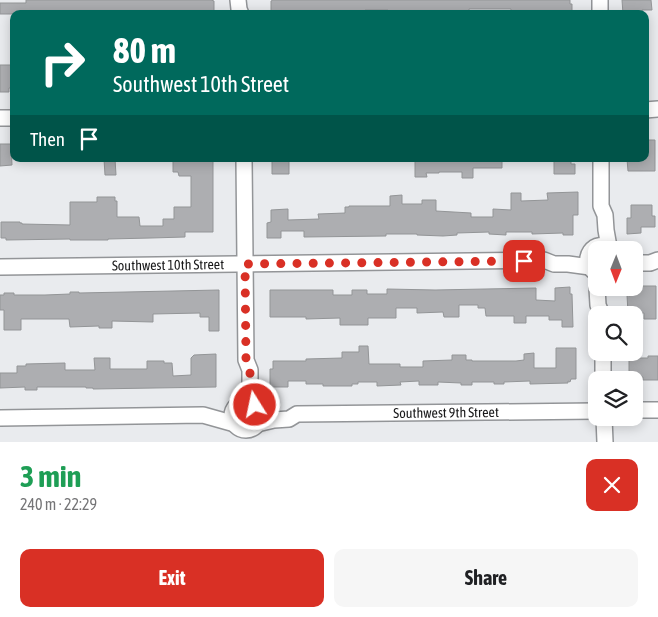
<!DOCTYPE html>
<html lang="en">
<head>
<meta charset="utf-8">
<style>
	body { margin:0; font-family:"Asap Condensed",sans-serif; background:#f6f6f6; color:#202124; height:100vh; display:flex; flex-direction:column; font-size:19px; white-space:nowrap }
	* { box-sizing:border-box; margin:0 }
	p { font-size:16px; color:#757577 }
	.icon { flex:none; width:28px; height:28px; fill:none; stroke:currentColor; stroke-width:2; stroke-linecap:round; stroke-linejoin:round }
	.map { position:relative; height:442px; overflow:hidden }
	.details { display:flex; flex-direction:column; background:#fff; flex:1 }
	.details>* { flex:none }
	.top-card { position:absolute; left:10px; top:10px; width:639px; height:152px; border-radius:10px; box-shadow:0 2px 12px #0003; background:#00695c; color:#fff; overflow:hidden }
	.needle { width:32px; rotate:181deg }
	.fabs { position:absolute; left:588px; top:241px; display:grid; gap:10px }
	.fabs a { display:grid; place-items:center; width:55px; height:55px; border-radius:10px; background:#fff; box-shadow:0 2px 12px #0003; font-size:25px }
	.pin { position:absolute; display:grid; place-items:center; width:42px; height:42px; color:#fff; margin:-21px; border-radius:10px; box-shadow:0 2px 8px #0006 }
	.me { position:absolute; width:55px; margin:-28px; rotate:350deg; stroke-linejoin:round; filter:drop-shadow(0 0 4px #0008) }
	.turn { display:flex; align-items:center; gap:18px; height:105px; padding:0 20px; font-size:22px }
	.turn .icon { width:65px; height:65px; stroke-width:2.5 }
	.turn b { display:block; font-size:35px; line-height:42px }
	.then { display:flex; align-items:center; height:48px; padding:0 20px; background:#0003; gap:10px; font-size:19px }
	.round { display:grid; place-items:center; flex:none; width:52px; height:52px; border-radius:10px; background:#f6f6f6 }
	.head { display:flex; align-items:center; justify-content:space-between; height:85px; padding:0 20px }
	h1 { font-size:30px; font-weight:700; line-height:38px; color:#1e9e55 }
	.primary-button { display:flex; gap:10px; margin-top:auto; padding:10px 20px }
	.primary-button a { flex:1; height:58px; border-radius:10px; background:#d93025; color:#fff; font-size:20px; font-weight:700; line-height:58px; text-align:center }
	.primary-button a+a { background:#f6f6f6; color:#202124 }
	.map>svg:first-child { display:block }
	.building { fill:#adaeb1; stroke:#939597 }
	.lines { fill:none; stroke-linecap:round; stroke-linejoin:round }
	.minor-casing { stroke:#939598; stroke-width:18 }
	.minor { stroke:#fff; stroke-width:15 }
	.route { stroke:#d93025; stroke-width:9; stroke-dasharray:0 16.2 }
	.labels { text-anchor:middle; stroke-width:4; stroke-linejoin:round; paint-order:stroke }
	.street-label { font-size:14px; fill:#19191a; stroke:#f6f8fb }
</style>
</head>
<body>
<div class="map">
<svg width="658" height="442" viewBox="0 0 658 442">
	<rect width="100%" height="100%" fill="#e9ebee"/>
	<path class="building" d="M26,0h185l3,1v13h-214v-11h26z
		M273,0h297v4h2v10h-61v-5h-42v5h-81v-4h-23v4h-12v-3l-23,1v2h-12v-2l-47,2v-13z
		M622,0h29l1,10h-10v4h-19z
		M0,65h12v23h-3v4h-9z
		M645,140h10v31h-27l-1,-12h18z
		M0,144h11l1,21 -12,1z
		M104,159h11l1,16h-11z
		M173,159h40v73h-28v5l-34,1 -43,1v1h-38v-1l-64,1v-2h-5v-16h19v1h2v1l48,1v-23h27v-5h18v4h2v16h22l1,9h23v-7h11v-12h17v-31h-12l-1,-4h-5z
		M272,159h17v15h-17z
		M415,159h87v9h-29v10h-11v-6h-23v1h-13l1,4h-12z
		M554,159h17v5h4v10h-21z
		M578,192v23h-5v20h-10v-2l-31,1v-2h-26v3l-17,-1v-2l-32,1v2l-14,1 -26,-1v-1h-31v2l-82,1v-6h-23v7h-14v-15l4,-1v-12l17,-1v11l31,-1 -1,-5 27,-1v-6h4v-1h41v-10l12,-1v9h20v-4h14v11l35,2v4h22v-8l18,1v-17h10v8l27,-1 -1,-7z
		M631,205h21v11h3v11h-14v6l-14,1v-16h4z
		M634,286h22v33h-12v-6h-16l-1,-18 3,1v-8h4z
		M570,287v7h2l1,33h-11v-7h-13v-4h-23v7h-12v-7h-28l-1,-8h-7v-3h-19v12h-15l-1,-5 -26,1v-5h-21v10h-28v7h-28v-7l-34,1v-2h-36v-27h63v5h19v-5h15v4h20v-5l48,1 101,-2v12l19,1v-13z
		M219,290v41h-10v-14h-9v-4l-47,1v8l-41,-1v7h-13v-2l-29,1 -1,-8h-48v11h-17v-20h-4v-15h4v-2h10v2h31l25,-1v-2h9v1z
		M359,346h9l1,18h31v3h23v-6l29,-1v-5h14v5h6v1h44l8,-1v-6l10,-1v15h22v-20h20v31h-5l-1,3 -2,-1v2l-38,1v-3l-26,1v2h-10v-2h-22v3h-11v-2l-23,-1v3h-19v-4l-19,1 1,3 -24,1v-4h-19v2h-6v2h-29v-2h-17v-3h-18v6h-18v-18h3v-8h33v-2l36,-1v-6h17z
		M216,354v33l-123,2v-1h-7v-1h-49v3h-12v-3l-25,1v-15h17v-7h9v-2l39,-1v7h30l-1,-12h16v11h37v-8h17v2h8l1,13 18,-1v-17l3,-3z
		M648,356h10v24h-15v-3l-14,1v-20h19z"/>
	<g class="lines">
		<g class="minor-casing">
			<g id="minor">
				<path d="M238,0l1,9 2,5"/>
				<path d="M600,0v14"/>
				<path d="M645,110l13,-1"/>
				<path d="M0,118h14"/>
				<path d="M244,159l2,201 4,10v15l5,20"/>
				<path d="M601,159v47l4,9 1,15 3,17"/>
				<path d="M634,263h16l8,-3"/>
				<path id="s1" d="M0,267l544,-7 10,4h14l22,3"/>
				<path d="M596,273c-19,-12 -1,-38 16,-23"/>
				<path d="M597,288l1,17 4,10"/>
				<path d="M603,352v28"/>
				<circle cx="246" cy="416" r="14"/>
				<path d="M634,410h24"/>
				<path d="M0,418l203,-3 32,9"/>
				<path d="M604,418l1,24"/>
				<path id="s2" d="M257,424l17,-4 15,-1 8,-5 299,-3"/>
			</g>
		</g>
		<use href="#minor" class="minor"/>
	</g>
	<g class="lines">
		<path class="route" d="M255,405l-5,-20v-15l-4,-10 -1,-96 279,-3"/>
	</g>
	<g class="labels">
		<g class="street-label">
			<text dy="5" stroke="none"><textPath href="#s1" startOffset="168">Southwest 10th Street</textPath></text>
			<text dy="5" stroke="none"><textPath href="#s2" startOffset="191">Southwest 9th Street</textPath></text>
		</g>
	</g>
</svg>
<div class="fabs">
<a><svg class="needle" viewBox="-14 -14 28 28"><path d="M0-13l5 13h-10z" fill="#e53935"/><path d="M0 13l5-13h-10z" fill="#757577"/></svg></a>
<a><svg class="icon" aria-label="search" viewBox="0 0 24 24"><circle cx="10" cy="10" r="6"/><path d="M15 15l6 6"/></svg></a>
<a><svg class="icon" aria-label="layers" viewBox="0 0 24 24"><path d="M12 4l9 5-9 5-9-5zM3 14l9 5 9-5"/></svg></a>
</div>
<div class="pin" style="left:524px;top:261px;background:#d93025"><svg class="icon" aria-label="arrive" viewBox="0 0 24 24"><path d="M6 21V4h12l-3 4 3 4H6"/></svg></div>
<svg class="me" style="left:255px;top:405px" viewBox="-20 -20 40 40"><circle r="17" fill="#d93025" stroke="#fff" stroke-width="3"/><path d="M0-11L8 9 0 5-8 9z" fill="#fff"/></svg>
<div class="top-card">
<div class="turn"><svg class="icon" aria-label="right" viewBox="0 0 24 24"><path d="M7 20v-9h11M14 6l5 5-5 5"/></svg><div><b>80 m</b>Southwest 10th Street</div></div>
<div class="then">Then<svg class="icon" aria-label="arrive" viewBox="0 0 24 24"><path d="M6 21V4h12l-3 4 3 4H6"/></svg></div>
</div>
</div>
<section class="details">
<div class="head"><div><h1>3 min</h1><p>240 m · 22:29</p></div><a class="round" style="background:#d93025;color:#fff"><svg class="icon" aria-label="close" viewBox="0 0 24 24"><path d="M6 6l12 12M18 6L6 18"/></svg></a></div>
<div class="primary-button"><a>Exit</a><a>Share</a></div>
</section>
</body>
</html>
